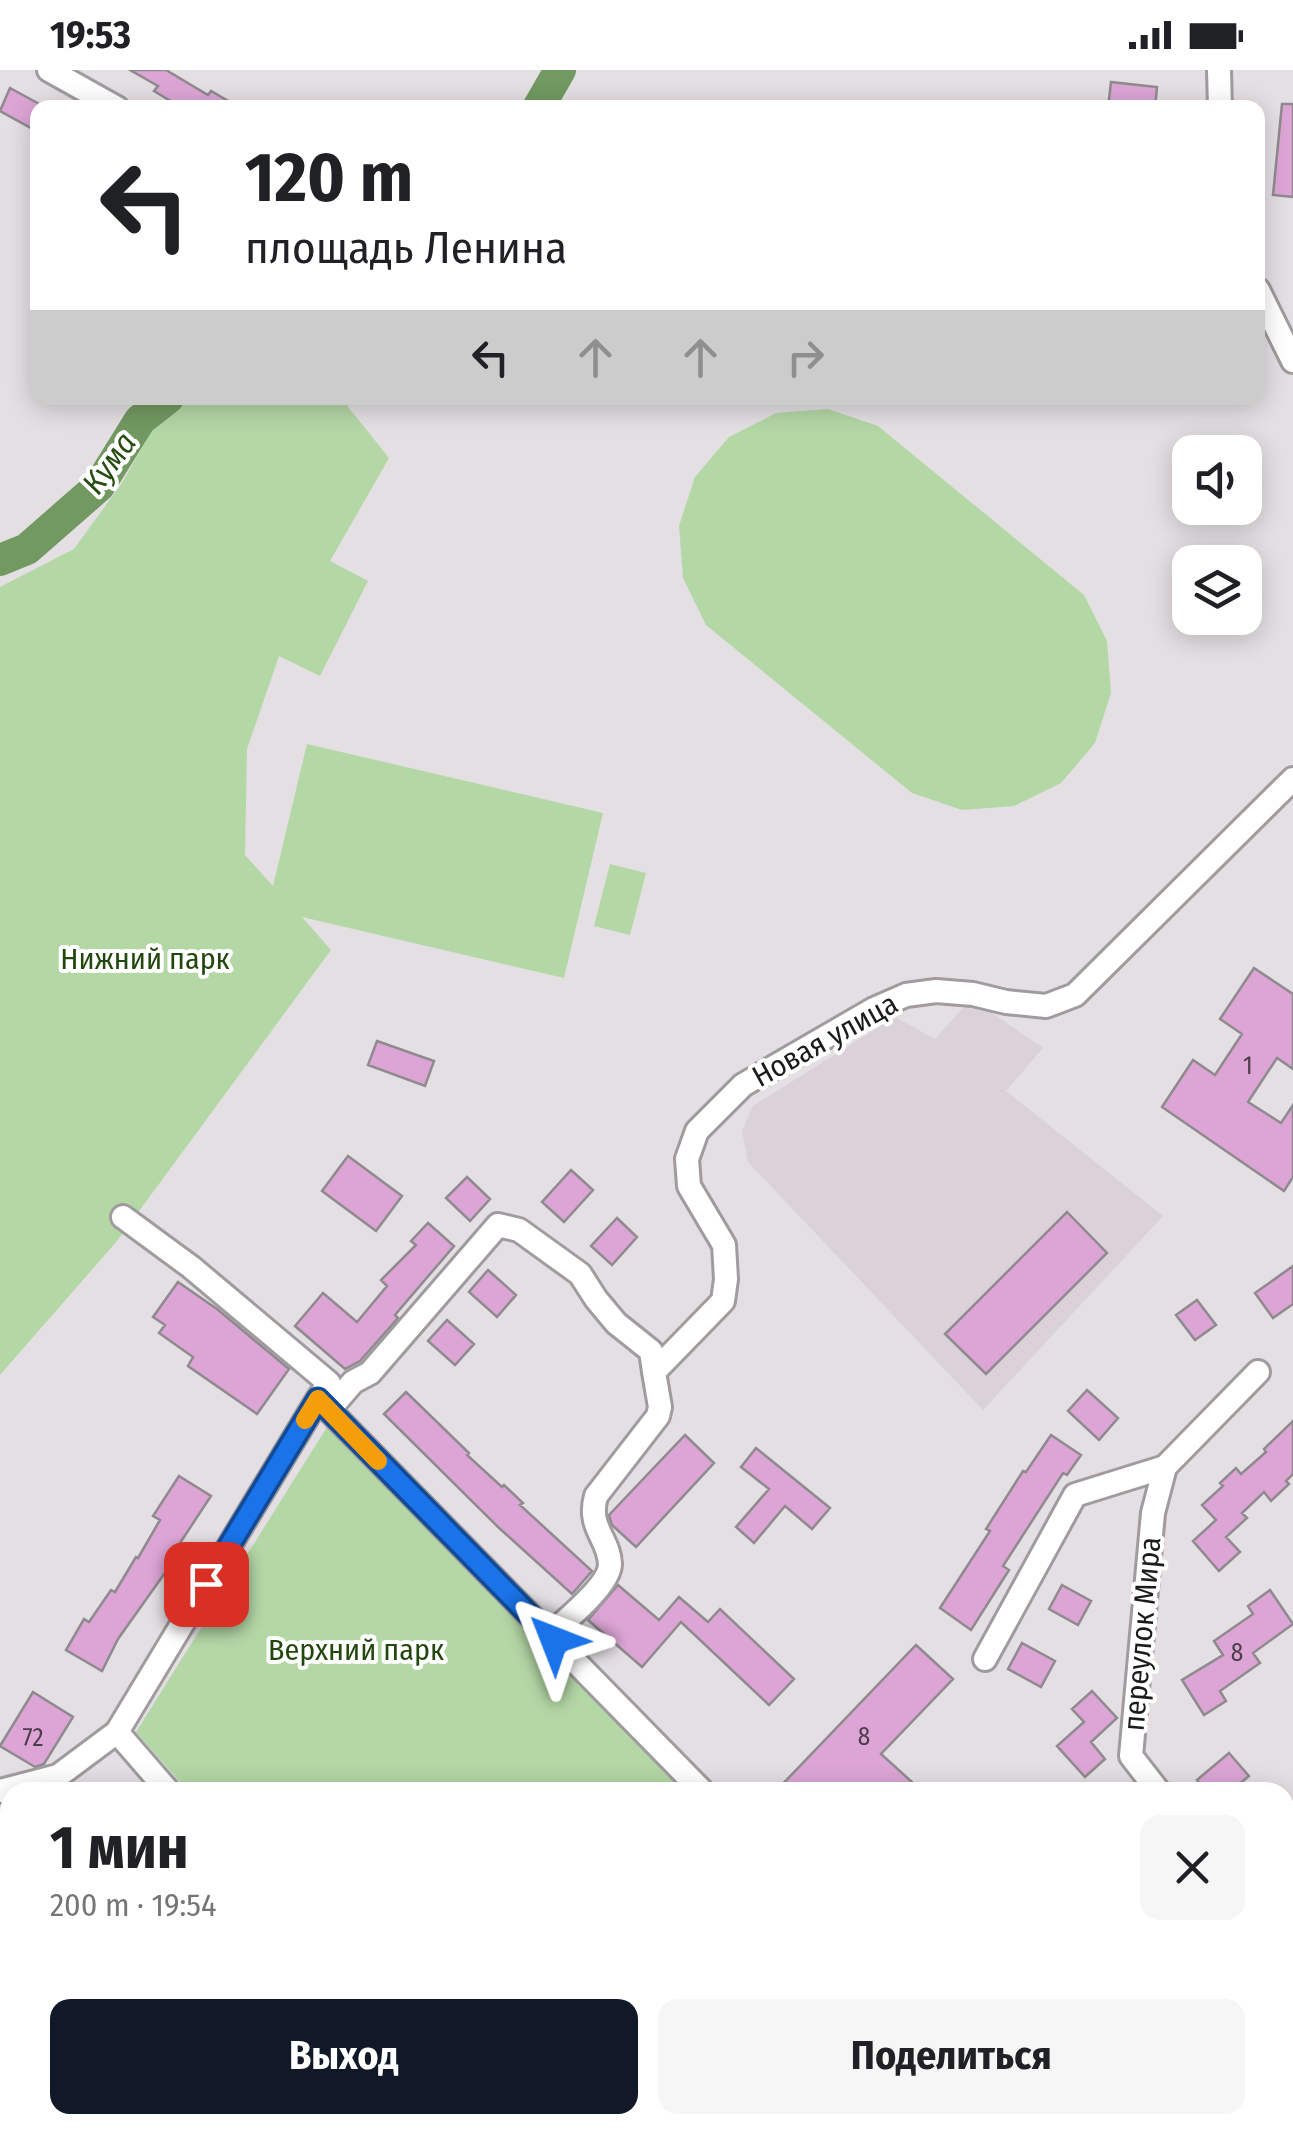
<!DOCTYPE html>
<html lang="ru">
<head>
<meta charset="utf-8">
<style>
	body { margin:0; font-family:"Fira Sans Condensed",sans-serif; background:#f6f6f6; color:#202124; height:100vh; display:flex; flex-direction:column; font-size:38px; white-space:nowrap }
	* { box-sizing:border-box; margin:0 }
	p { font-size:32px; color:#757577 }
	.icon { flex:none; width:55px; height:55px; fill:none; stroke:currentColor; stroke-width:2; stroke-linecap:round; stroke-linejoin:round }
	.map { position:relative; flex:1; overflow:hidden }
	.details { position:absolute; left:0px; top:1712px; width:1295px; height:352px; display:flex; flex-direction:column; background:#fff; border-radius:30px 30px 0 0; box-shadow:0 5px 25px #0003 }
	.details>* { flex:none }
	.top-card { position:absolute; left:30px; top:30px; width:1235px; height:305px; border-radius:20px; box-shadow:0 5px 25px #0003; background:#fff; color:#202124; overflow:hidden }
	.fabs { position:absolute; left:1172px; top:365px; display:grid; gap:20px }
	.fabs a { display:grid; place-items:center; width:90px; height:90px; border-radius:20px; background:#fff; box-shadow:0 5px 25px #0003; font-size:50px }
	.pin { position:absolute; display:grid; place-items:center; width:85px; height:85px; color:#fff; margin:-42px; border-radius:20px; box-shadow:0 5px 15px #0006 }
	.me { position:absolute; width:110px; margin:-55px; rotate:315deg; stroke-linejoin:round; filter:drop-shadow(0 0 8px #0008) }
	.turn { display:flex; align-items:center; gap:35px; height:210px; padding:0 50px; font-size:45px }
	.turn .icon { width:130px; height:130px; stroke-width:2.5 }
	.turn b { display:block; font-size:70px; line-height:85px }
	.lanes { display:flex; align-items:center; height:95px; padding:0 50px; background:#0003; justify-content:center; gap:50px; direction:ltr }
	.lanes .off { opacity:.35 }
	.round { display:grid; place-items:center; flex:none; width:105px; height:105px; border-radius:20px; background:#f6f6f6 }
	.headline { display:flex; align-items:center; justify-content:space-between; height:170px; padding:0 50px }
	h1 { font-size:60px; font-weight:700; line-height:75px }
	.button { display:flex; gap:20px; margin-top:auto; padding:20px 50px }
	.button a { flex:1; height:115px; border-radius:20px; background:#111827; color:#fff; font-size:40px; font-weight:700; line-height:115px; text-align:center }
	.button a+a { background:#f6f6f6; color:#202124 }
	.status { display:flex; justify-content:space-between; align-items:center; height:70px; padding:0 50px; background:#fff; direction:ltr }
	.status svg { height:28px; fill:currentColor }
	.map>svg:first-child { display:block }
	.built { fill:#dbd1d9 }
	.green { fill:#b4d7a6 }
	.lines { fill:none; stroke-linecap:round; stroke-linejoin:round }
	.river { stroke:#729961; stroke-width:32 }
	.building { fill:#dca5d5; stroke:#8e8a8d; stroke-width:2.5 }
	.minor-casing { stroke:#9f9b9e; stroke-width:28 }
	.minor { stroke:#fff; stroke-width:22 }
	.route-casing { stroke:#114b97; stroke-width:25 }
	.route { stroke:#1a73e8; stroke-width:18 }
	.slow { stroke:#f59e0b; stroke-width:18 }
	.labels { text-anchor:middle; stroke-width:8; stroke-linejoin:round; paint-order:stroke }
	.number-label { font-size:25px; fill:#4c3d4a }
	.park-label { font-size:30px; fill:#22480d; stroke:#fff }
	.street-label { font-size:30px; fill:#1c1a1b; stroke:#fff }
	.water-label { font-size:32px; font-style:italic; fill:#274d13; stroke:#fff }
</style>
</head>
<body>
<div class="status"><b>19:53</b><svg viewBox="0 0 49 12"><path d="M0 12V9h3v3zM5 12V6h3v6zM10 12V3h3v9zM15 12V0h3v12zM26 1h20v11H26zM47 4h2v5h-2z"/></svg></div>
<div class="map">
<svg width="1293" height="2064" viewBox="0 0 1293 2064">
	<rect width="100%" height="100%" fill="#e3dfe3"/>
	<path class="built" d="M971,929l72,49 -37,43 157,125 -180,194 -235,-248 -6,-31 11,-25 142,-89 40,22z"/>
	<path class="green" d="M170,328h171l48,60 -59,103 38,20 -48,95 -41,-20 -32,93 -2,106 28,31 34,-142 296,69 -39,165 -262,-61 29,33 -214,291 -117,134v-788l74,-38 48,-66z
		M828,339l50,17 206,169 23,46 4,52 -16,50 -34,40 -47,23 -52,4 -50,-17 -206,-168 -23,-47 -4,-52 16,-49 34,-40 47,-24z
		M610,794l36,9 -16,62 -36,-9z
		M332,1349l367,373h-510l-53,-60z
		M465,2055h541l10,9h-543z"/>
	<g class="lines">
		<path class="river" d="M538,38l22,-38
			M0,490l27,-11 72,-63 41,-66 28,-22"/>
	</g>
	<path class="building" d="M130,0h36l42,25 3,-4 29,17h-58l-28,-17 4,-5z
		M1111,12l46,5 -2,21h-47z
		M10,18l33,18 -5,2v9l-7,11 -31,-17z
		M1282,34h11v93l-20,-2z
		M1254,898l39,26v75l-16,-11 -29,44 33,21 12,-18v72l-9,14 -122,-84 31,-47 22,15 27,-41 -22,-15z
		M377,971l57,20 -9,25 -57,-21z
		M348,1086l54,40 -26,35 -54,-40z
		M571,1100l22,20 -29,32 -22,-20z
		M467,1107l23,22 -20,22 -24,-23z
		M1067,1142l40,41 -121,121 -41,-40z
		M617,1148l20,19 -25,28 -21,-19z
		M428,1153l26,23 -59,69 3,3 -38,43 -15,8 -50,-43 28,-33 34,29 30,-36 -6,-6 35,-35 -5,-4z
		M1293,1196v38l-20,14 -18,-25z
		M488,1200l28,25 -19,22 -28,-25z
		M178,1212l39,27 72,60 -32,45 -69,-48 5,-9 -34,-24 6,-8 -12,-8z
		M1197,1230l19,25 -21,15 -19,-25z
		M447,1250l27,24 -19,21 -27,-24z
		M1087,1320l31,28 -19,22 -31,-29z
		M406,1322l63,61 -2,2 35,32 2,-2 19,18 -3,2 72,66 -20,23 -74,-67 -114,-113z
		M1293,1351v53l-7,7 3,3 -18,17 -7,-9 -22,21 5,5 -21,19 14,15 -21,19 -26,-30 23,-21 -14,-15 21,-19 -3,-3 16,-15 5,6 25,-22 -2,-3z
		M685,1365l29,28 -78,84 -24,-22 -3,-10z
		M1051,1365l30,20 -14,20 -4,-2 -60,93 6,4 -38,60 -31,-22 50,-77 -4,-2 37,-58 3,1z
		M756,1378l74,60 -18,21 -27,-23 -31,37 -18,-16 33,-38 -28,-22z
		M179,1406l32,20 -31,47 3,2 -11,18 -54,76 -16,32 -36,-21 18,-31 5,3 22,-32 4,2 21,-35 2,1 22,-38 -7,-4z
		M618,1515l41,35 20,-23 29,25 12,-13 74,70 -25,26 -88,-83 -39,45 -54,-47z
		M1062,1515l29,16 -13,24 -29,-16z
		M1270,1520l23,34 -40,29 7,10 -40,28 6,10 -22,14 -22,-35 41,-25 -9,-14 39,-27 -5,-8z
		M1022,1573l33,18 -14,26 -33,-18z
		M916,1575l37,34 -72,75 42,38h-148z
		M1092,1621l25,27 -26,24 14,17 -20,18 -28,-31 27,-24 -12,-13z
		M33,1622l40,25 -29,47 -9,3 -35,-21z
		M1229,1683l20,23 -19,16h-23l-10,-12z"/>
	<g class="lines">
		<g class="minor-casing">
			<path id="minor" d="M49,0l68,38
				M1219,0l1,38
				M1258,220l35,71
				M123,1147l68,50 138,116 -11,16 385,393
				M329,1340l24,-28 17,-9 128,-148 21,5 61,44 16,25 20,24 35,28 3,21
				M549,1565c15,-13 61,-50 61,-71 -1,-26 -23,-36 -14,-68l62,-80 2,-9 -6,-35 69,-71 3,-22 -2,-34 -35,-59 -2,-27 10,-28 46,-46 131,-76 32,-14 30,-4 37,3 33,8 40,4 29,-11 218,-216
				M985,1589l90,-164 90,-28
				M117,1662l52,60
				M0,1721l58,-15 59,-44 201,-333
				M1159,1722l-28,-36 22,-243 12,-46 93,-95
				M1285,1895l8,-11
				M0,1915l10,11
				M0,1963l10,12
				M1285,2012l8,-12
				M79,2055l7,9
				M115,2055l8,9
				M453,2055l8,9
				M1044,2055l10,9
				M1169,2064l6,-9
				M1250,2064l6,-9"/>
		</g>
		<use href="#minor" class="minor"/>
	</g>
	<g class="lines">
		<g class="route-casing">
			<path id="route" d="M206,1514l112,-185 236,241"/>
		</g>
		<use href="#route" class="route"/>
		<path class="slow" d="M305,1350l13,-21 60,62"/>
	</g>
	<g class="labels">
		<g class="number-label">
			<text x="1248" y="1004">1</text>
			<text x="1237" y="1591">8</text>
			<text x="864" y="1675">8</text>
			<text x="33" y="1676">72</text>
		</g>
		<g class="park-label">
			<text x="145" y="899">Нижний парк</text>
			<text x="356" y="1590">Верхний парк</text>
		</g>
		<g class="street-label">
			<text transform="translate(825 970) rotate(-29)" y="10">Новая улица</text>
			<text transform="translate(1142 1564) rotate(-85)" y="10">переулок Мира</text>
		</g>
		<g class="water-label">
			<text transform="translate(109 393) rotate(-54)" y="11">Кума</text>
		</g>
	</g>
</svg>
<div class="fabs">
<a><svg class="icon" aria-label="sound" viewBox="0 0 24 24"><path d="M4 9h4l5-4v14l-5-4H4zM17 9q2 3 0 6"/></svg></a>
<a><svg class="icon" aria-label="layers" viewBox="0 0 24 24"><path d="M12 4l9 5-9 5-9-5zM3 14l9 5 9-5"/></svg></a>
</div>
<div class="pin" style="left:206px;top:1514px;background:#d93025"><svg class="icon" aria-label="arrive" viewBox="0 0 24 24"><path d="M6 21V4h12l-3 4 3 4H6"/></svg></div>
<svg class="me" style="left:554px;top:1570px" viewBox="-20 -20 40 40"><path d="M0-17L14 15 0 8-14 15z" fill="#1a73e8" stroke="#fff" stroke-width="4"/></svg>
<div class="top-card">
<div class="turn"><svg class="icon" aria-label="left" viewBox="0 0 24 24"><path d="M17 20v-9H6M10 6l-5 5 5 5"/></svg><div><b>120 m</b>площадь Ленина</div></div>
<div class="lanes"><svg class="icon" aria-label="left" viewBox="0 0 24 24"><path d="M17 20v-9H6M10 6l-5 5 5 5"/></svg><svg class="icon off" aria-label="ahead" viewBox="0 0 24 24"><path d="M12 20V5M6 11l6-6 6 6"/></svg><svg class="icon off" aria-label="ahead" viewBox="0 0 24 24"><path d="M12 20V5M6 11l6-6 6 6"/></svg><svg class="icon off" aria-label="right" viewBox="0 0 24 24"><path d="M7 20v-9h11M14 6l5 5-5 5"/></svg></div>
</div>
<section class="details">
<div class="headline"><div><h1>1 мин</h1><p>200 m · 19:54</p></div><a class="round"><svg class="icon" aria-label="close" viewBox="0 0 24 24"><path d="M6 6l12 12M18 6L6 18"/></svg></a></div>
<div class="button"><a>Выход</a><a>Поделиться</a></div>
</section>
</div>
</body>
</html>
